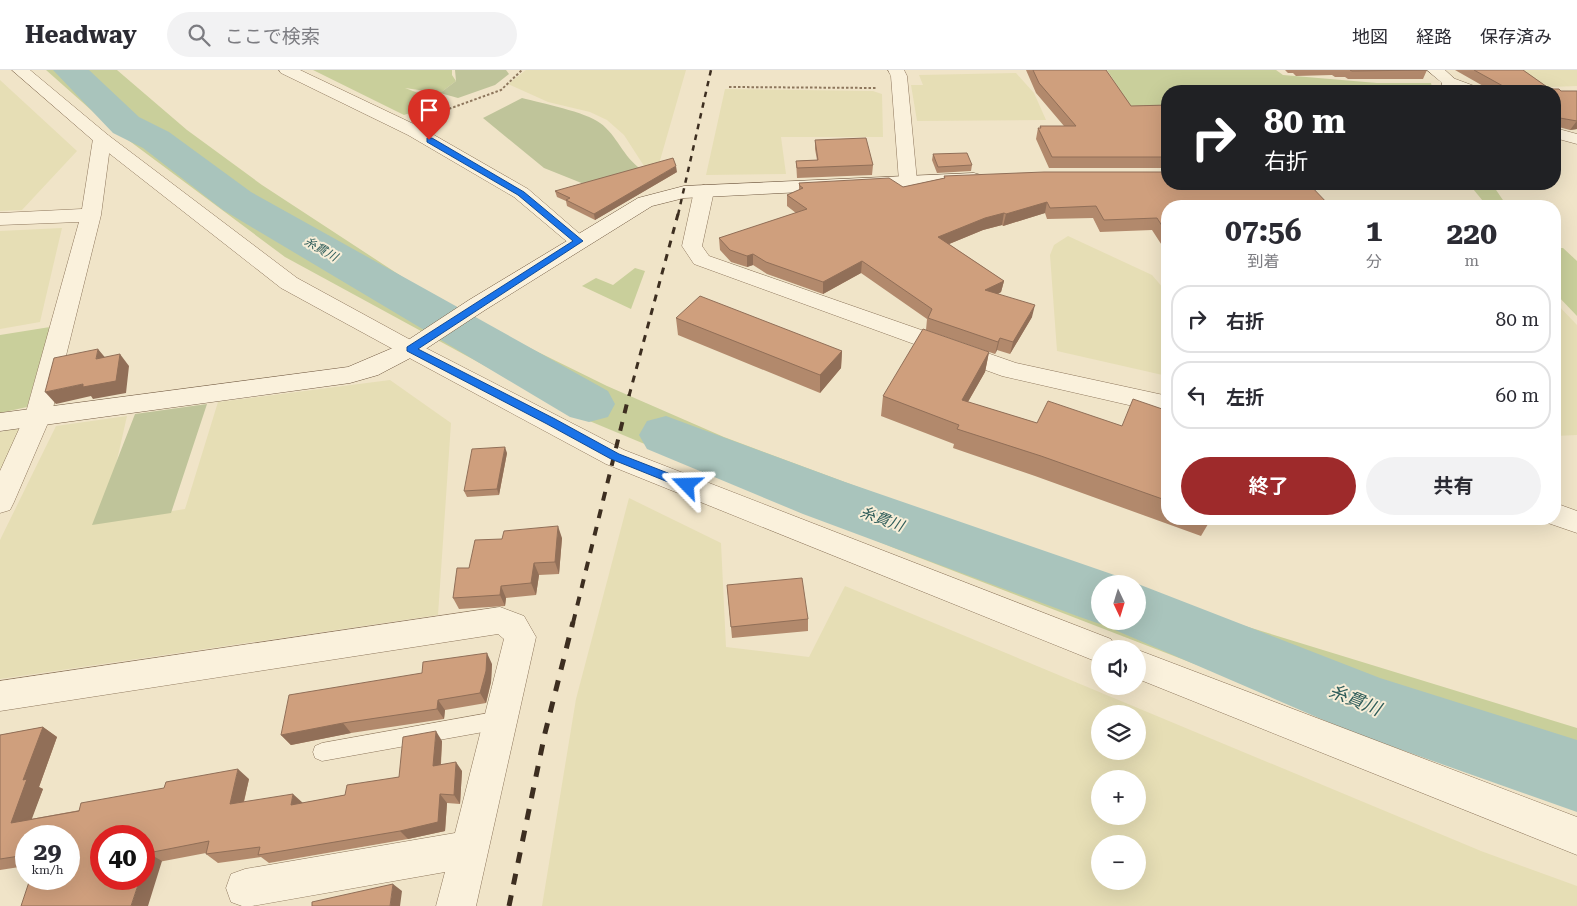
<!DOCTYPE html>
<html lang="ja">
<head>
<meta charset="utf-8">
<style>
	body { margin:0; font-family:"Roboto Serif","Noto Sans JP",serif; background:#f2f2f3; color:#2b2b33; height:100vh; display:flex; flex-direction:column; font-size:19px; white-space:nowrap }
	* { box-sizing:border-box; margin:0 }
	p { font-size:16px; color:#7c7c81 }
	.icon { flex:none; width:28px; height:28px; fill:none; stroke:currentColor; stroke-width:2; stroke-linecap:round; stroke-linejoin:round }
	.map { position:relative; flex:1; overflow:hidden }
	.drawer { position:absolute; left:1161px; top:130px; width:400px; height:325px; display:flex; flex-direction:column; background:#fff; border-radius:20px; box-shadow:0 5px 20px #0002 }
	.drawer>* { flex:none }
	.guide { position:absolute; left:1161px; top:15px; width:400px; height:105px; border-radius:20px; box-shadow:0 5px 20px #0002; background:#202124; color:#fff; overflow:hidden }
	.needle { width:32px; rotate:176deg }
	.fabs { position:absolute; left:1091px; top:505px; display:grid; gap:10px }
	.fabs a { display:grid; place-items:center; width:55px; height:55px; border-radius:50%; background:#fff; box-shadow:0 5px 20px #0002; font-size:25px }
	.speed { position:absolute; left:15px; top:755px; display:flex; gap:10px; font-size:25px; font-weight:700; text-align:center }
	.speed>* { display:grid; place-content:center; width:65px; height:65px; border-radius:50%; background:#fff; box-shadow:0 5px 20px #0002; line-height:1 }
	.speed small { font-size:12px; font-weight:400 }
	.speed .limit { border:8px solid #d22; background:#fff; color:#111 }
	.pin { position:absolute; display:grid; place-items:center; width:42px; height:42px; color:#fff; margin:-51px -21px; border-radius:50% 50% 50% 0; rotate:-45deg; box-shadow:0 0 5px #0007 }
	.pin .icon { rotate:45deg }
	.me { position:absolute; width:55px; margin:-28px; rotate:292deg; stroke-linejoin:round; filter:drop-shadow(0 0 4px #0008) }
	.turn { display:flex; align-items:center; gap:18px; height:105px; padding:0 20px; font-size:22px }
	.turn .icon { width:65px; height:65px; stroke-width:2.5 }
	.turn b { display:block; font-size:35px; line-height:42px }
	.eta { display:flex; justify-content:space-evenly; align-items:center; height:85px; text-align:center }
	.eta b { font-size:30px; font-weight:700; line-height:35px }
	.primary-button { display:flex; gap:10px; margin-top:auto; padding:10px 20px }
	.primary-button a { flex:1; height:58px; border-radius:30px; background:#9e2a2b; color:#fff; font-size:20px; font-weight:700; line-height:58px; text-align:center }
	.primary-button a+a { background:#f2f2f3; color:#2b2b33 }
	ul { padding:0; list-style:none }
	li { display:flex; align-items:center; gap:15px; height:68px; margin:0 10px 8px; padding:0 10px; border:2px solid #e1e1e2; border-radius:20px }
	li div { flex:1 }
	li b { display:block; font-size:19px }
	li em { font-style:normal }
	header { display:flex; align-items:center; gap:30px; box-sizing:border-box; height:70px; padding:0 25px; background:#fff; border-bottom:1px solid #e1e1e2 }
	header strong { font-size:24px }
	nav { display:flex; gap:28px; margin-inline-start:auto; font-size:18px }
	.search { width:350px; height:45px; background:#f2f2f3; display:flex; align-items:center; gap:12px; box-sizing:border-box; padding:0 18px; border-radius:28px; color:#7c7c81; font-size:19px }
	.map>svg:first-child { display:block }
	.farmland { fill:#e6deb5; fill-rule:evenodd }
	.green { fill:#c9cf9b }
	.cemetery { fill:#bfc49a }
	.lines { fill:none; stroke-linecap:round; stroke-linejoin:round }
	.river { fill:#a9c4bc; fill-rule:evenodd }
	.service-casing { stroke:#8d765c; stroke-width:1 }
	.minor-casing { stroke:#8d765c; stroke-width:1 }
	.tertiary-casing { stroke:#8d765c; stroke-width:1 }
	.secondary-casing { stroke:#6f573f; stroke-width:1 }
	.path { stroke:#8d765c; stroke-width:2; stroke-dasharray:2.5 2; stroke-linecap:butt }
	.service { fill:#faf1dc; fill-rule:evenodd }
	.minor { fill:#faf1dc; fill-rule:evenodd }
	.tertiary { fill:#faf1dc; fill-rule:evenodd }
	.secondary { fill:#faf1dc; fill-rule:evenodd }
	.rail-far3 { stroke:#3d2e20; stroke-width:2.5; stroke-dasharray:5.5 5.5; stroke-linecap:butt }
	.rail-far2 { stroke:#3d2e20; stroke-width:3; stroke-dasharray:7 7; stroke-linecap:butt }
	.rail-far1 { stroke:#3d2e20; stroke-width:4; stroke-dasharray:9 9; stroke-linecap:butt }
	.rail { stroke:#3d2e20; stroke-width:5; stroke-dasharray:11 11; stroke-linecap:butt }
	.wall { fill:#b2896c }
	.shaded-wall { fill:#916f58 }
	.building { fill:#cf9f7d; stroke:#916f58 }
	.route { fill:#1a73e8; stroke:#114b97 }
	.labels { text-anchor:middle; stroke-width:4; stroke-linejoin:round; paint-order:stroke }
	.far-water-label { font-size:12px; font-style:italic; fill:#2f5d5a; stroke:#f7eed8 }
	.water-label { font-size:15px; font-style:italic; fill:#2f5d5a; stroke:#f7eed8 }
	.near-water-label { font-size:18px; font-style:italic; fill:#2f5d5a; stroke:#f7eed8 }
</style>
</head>
<body>
<header>
<strong>Headway</strong>
<div class="search"><svg class="icon" aria-label="search" viewBox="0 0 24 24"><circle cx="10" cy="10" r="6"/><path d="M15 15l6 6"/></svg>ここで検索</div>
<nav><a>地図</a><a>経路</a><a>保存済み</a></nav>
</header>
<div class="map">
<svg width="1577" height="836" viewBox="0 0 1577 836">
	<rect width="100%" height="100%" fill="#f0e4c8"/>
	<path class="farmland" d="M526,0h160l-27,94 -15,2 -20,-31 -17,-15 -17,-8 -42,-10 -40,-18z
		M1468,0h109v16l-81,3z
		M1016,3l18,20 12,27 -129,1 -6,-36h12l-4,-10z
		M0,10l77,71 -55,59 -22,1z
		M725,19l148,2 9,3 1,43h-102l5,37 -80,1z
		M62,158l-22,94 -40,7v-98z
		M1068,166l84,39 12,14 4,8 -1,79 -110,-25 -7,-96 4,-10z
		M1555,232l22,23v110l-22,1z
		M390,310l61,43 -13,192 -438,64v-139l56,-114 71,-10 -24,106 82,-13 33,-107z
		M20,358l-15,39 -5,1v-36z
		M629,428l92,45 5,104 83,10 36,-71 636,265 96,35v20h-1035l34,-207zM1100,644h38v37h-38zM1100,709h38v37h-38zM1100,774h38v37h-38z"/>
	<path class="green" d="M46,0h71l70,60 75,55 191,125 154,76 117,51 395,147h-19v37h38v-31l45,17 394,121v79l-385,-144 -298,-115 -319,-133 -290,-158 -177,-132z
		M313,0h139v5l4,6 -16,12 -35,-5 37,14 -38,13z
		M1107,0h169l7,5 94,8h54l2,8h-265l-1,21h-33z
		M1469,114h23l15,22h-20z
		M1555,178h8l14,13v55l-22,-23z
		M635,198l10,3 -14,38 -49,-23 14,-8 17,7z
		M50,257l-23,80 -27,6v-78z"/>
	<path class="cemetery" d="M455,0h51l3,4 -14,11 -37,13 -18,-5 16,-12z
		M522,28c19,5 64,14 78,25 17,12 23,34 41,46l-57,15 -40,-16 -61,-50z
		M207,334l-36,109 -79,12 43,-111z"/>
	<g class="lines">
		<path class="river" d="M53,0h36l50,47 30,15 82,60 357,199 7,13 -7,13 -19,5 -19,-5 -347,-207 -80,-62 -30,-15z
			M666,346l179,66 278,96 2,6h-25v37h7l-7,3 -23,-8 -274,-102 -156,-65 -8,-14 8,-14z
			M1138,514l242,94 197,62v72l-226,-80 -236,-102 -4,-9h27z"/>
		<g class="service-casing">
			<path id="service" d="M500,641l7,3 2,6 -2,6 -7,3 -178,32 -7,-3 -2,-6 2,-6 7,-3z"/>
		</g>
		<g class="minor-casing">
			<path id="minor" d="M1450,7l27,10 2,4c-12,1 -29,2 -37,-9l2,-3z
				M1555,58l22,6v10l-22,-6z
				M102,64l6,1 3,4 -10,76 -50,201 -37,86 -4,8 -10,3v-42l25,-55 54,-194 -79,3v-12l82,-4 11,-70 3,-4z
				M704,115l7,2 3,4 -12,55 7,10 307,107 152,33v18l-166,-38 -308,-112 -12,-18 12,-55 3,-4z
				M1555,433l22,8v22l-32,-11 -2,-3h12z
				M500,537l24,9 12,21 -60,269h-40l9,-34 -193,34h-10l-11,-4 -5,-14 5,-14 14,-5 210,-36 49,-194 -6,-5 -498,77v-30z"/>
		</g>
		<g class="tertiary-casing">
			<path id="tertiary" d="M12,0h18l78,65 189,143 121,66 206,106 487,189 5,10h-16v14l-494,-199 -204,-110 -121,-66 -185,-145z
				M279,0h21l120,57 108,62 60,52 -3,4 -7,2 -7,-2 -57,-48 -106,-62 -127,-62z
				M888,0h16l3,6 10,105 -2,4 -7,2 -7,-2 -2,-4 -8,-105z
				M1138,580l439,167v38l-439,-176z"/>
		</g>
		<g class="secondary-casing">
			<path id="secondary" d="M1427,0h18l13,12 -2,9h-16l2,-8z
				M974,103l7,2 2,4 -2,4 -297,15 -32,8 -167,104 -67,44 -40,21 -28,8 -350,48v-18l348,-46 54,-23 67,-44 169,-102 46,-12z"/>
		</g>
		<path class="path" d="M729,17l147,1
			M432,45l69,-25 21,-20"/>
		<use href="#service" class="service"/>
		<use href="#minor" class="minor"/>
		<use href="#tertiary" class="tertiary"/>
		<use href="#secondary" class="secondary"/>
		<path class="rail-far3" d="M678,145l33,-145"/>
		<path class="rail-far2" d="M629,326l49,-182"/>
		<path class="rail-far1" d="M573,553l56,-228"/>
		<path class="rail" d="M509,836l36,-173 28,-111"/>
	</g>
	<path class="wall" d="M1026,0h80l25,36 37,-1v63h-119l-13,-29 2,-11h2v-2h24l-28,-33z
		M1285,0h142l-4,9h-75l-3,-2h-10l-3,-2 -36,1 -3,-3h-5z
		M1455,0h68l27,19 11,2h16v38l-7,1 -15,-4v-35h-63z
		M815,70l58,25 -1,10 -75,3 -1,-17 21,-1 -2,-11z
		M933,84l39,11 -1,6 -34,2 -5,-13z
		M677,102l-82,48 -28,-14 -1,-5 -9,-4 -2,-6z
		M944,106l224,8h154l-2,4 -152,18v44h-3l-13,-20 -52,2 -7,-14 -46,1 -2,-6 -42,13 -1,-1 -19,5 -34,14 55,37 -3,11 -3,2 34,23 -22,37 -13,-4 -2,4 -69,-24 1,-11 -66,-46 -38,21 -56,-20 -14,-9 -6,2 -16,-5 -11,-12 -1,-12 77,-25 -9,-7v-11l12,-5v-7l104,4 41,-9z
		M676,248l166,33 -1,17 -21,25 -142,-58z
		M989,282l-4,20 -17,30 69,21 85,3 46,-15v108h43l-10,17 -166,-60 -82,-28 1,-4 -73,-28 2,-20z
		M507,383l-8,42 -32,2 -3,-6z
		M562,468l-3,36 -20,1 -3,20 -30,3 -1,8 -46,3 -6,-11 16,-30 33,-29z
		M727,515l81,34v12l-76,7z
		M492,594l-1,18 -5,21 -41,7 -1,9 -93,14 -60,12 -10,-10z
		M43,657l14,10 -18,50 4,2 -12,30 218,-40 -5,23 58,1 43,-8 54,-18 43,-36 -1,23 21,7 -2,33 -13,-1 -2,28 -37,8 -139,24 -8,-6 -43,6 -12,-9v-1l-137,26 -43,-43v30l-26,4v-135z"/>
	<path class="shaded-wall" d="M1577,51v8l-7,1 6,-8z
		M676,96l1,6 -82,48 -1,-6z
		M1047,132l-2,11 -42,13 3,-12z
		M1004,143l-2,12 -19,5 -46,19 1,-12 47,-19z
		M753,184v11l-6,2v-11z
		M862,191l-1,12 -38,21v-12z
		M1004,211l-3,11 -18,10 2,-12z
		M1035,235l-3,12 -22,37 3,-12z
		M1000,268l-3,12 -2,4 3,-12z
		M98,279l10,12 -12,-2z
		M842,281l-1,17 -21,25v-18z
		M989,282l-4,20 -27,47 4,-19z
		M120,284l9,12 -3,27 -33,6 -2,-3 -35,8 -11,-12 38,-8z
		M505,377l2,6 -8,42 -2,-6z
		M558,456l4,12 -3,36 -4,-12z
		M534,493l5,12 -3,20 -5,-12z
		M501,516l5,12 -1,8 -5,-11z
		M487,583l5,11 -1,18 -5,21 -6,-10z
		M438,630l7,10 -1,9 -7,-10z
		M343,653l8,10 -60,12 -10,-10z
		M43,657l14,10 -18,50 4,2 -16,43 -16,-9 12,-43z
		M436,661l6,10 -2,34 -7,-9z
		M456,692l6,9 -2,33 -6,-9z
		M238,699l11,10 -8,34 -11,-9z
		M293,724l10,9 -12,2z
		M440,724l7,9 -2,28 -37,8 -8,-8z
		M148,783l14,8 -14,45h-17l9,-27h4v-13z
		M393,814l9,7 -2,15h-10z"/>
	<path class="building" d="M1033,0h73l25,36 37,-1v52h-116l-14,-29h3l-1,-2h36l-37,-43z
		M1350,0h77l-75,1z
		M1474,0h49l27,19h9l2,2h16v30l-17,-3 -5,-3v-24h-43z
		M866,68l7,27 -76,3 -1,-7 22,-1 -3,-20z
		M967,83l5,12 -34,2 -5,-13z
		M673,88l3,8 -82,48 -28,-14 4,-2 -15,-7z
		M1044,102h124v12h141l21,22h-162v29l-11,-17 -53,2 -8,-14 -46,2 -3,-6 -41,12 -2,-1 -19,5 -47,19 66,44 -19,9 50,15 -22,37 -13,-4 -2,4 -70,-24 4,-9 -70,-48 -39,21 -57,-20 -13,-8 -6,2 -17,-6 -11,-12 88,-29 -20,-14 16,-7 -3,-2 -1,-3 90,-5 14,9 42,-9 -1,-2z
		M700,226l142,55 -22,24 -144,-57z
		M923,259l66,23 -27,48 75,23 11,-22 74,25 11,-27 35,12v90l-127,-45 -84,-27 2,-4 -76,-29z
		M98,279l-2,10 24,-5 -4,27 -33,6v-3l-38,8 9,-34z
		M505,377l-8,42 -33,2 8,-42z
		M558,456l-3,36 -21,1 -3,20 -30,3 -1,9 -47,3 4,-30h12l6,-28 27,-1 2,-8z
		M802,508l6,41 -77,8 -4,-42z
		M487,583l-1,18 -6,22 -42,7 -1,9 -94,14 -62,12 8,-40 133,-22 1,-11z
		M43,657l-20,53 4,-1 -16,44 68,-12 2,-8 83,-15 2,-6 72,-13 -8,35 63,-10 -2,11 54,-10 2,-10 52,-8 4,-40 33,-6 -3,35 23,-4 -2,33 -14,-1 -2,28 -38,9 -142,24 2,-8 -54,7 3,-13 -61,12 -4,13v-30h-43v43h39l-9,27h-110l9,-27h39v-43h-43v19l-26,4v-124z
		M393,814l-3,22h-78v-4z"/>
	<path class="route" d="M427,68h5l92,54 59,49 -165,108 137,70 64,35 72,28 2,3 -2,3h-8l-72,-29 -64,-35 -140,-73v-4l166,-106 -55,-46 -91,-53z"/>
	<g class="labels">
		<g class="far-water-label">
			<text transform="translate(321 179) rotate(30)" y="4">糸貫川</text>
		</g>
		<g class="water-label">
			<text transform="translate(882 449) rotate(20)" y="5">糸貫川</text>
		</g>
		<g class="near-water-label">
			<text transform="translate(1355 630) rotate(22)" y="6">糸貫川</text>
		</g>
	</g>
</svg>
<div class="fabs">
<a><svg class="needle" viewBox="-14 -14 28 28"><path d="M0-13l5 13h-10z" fill="#e53935"/><path d="M0 13l5-13h-10z" fill="#7c7c81"/></svg></a>
<a><svg class="icon" aria-label="sound" viewBox="0 0 24 24"><path d="M4 9h4l5-4v14l-5-4H4zM17 9q2 3 0 6"/></svg></a>
<a><svg class="icon" aria-label="layers" viewBox="0 0 24 24"><path d="M12 4l9 5-9 5-9-5zM3 14l9 5 9-5"/></svg></a>
<a>+</a>
<a>−</a>
</div>
<div class="speed"><div>29<small>km/h</small></div><div class="limit">40</div></div>
<div class="pin" style="left:429px;top:70px;background:#d93025"><svg class="icon" aria-label="arrive" viewBox="0 0 24 24"><path d="M6 21V4h12l-3 4 3 4H6"/></svg></div>
<svg class="me" style="left:687px;top:415px" viewBox="-20 -20 40 40"><path d="M0-17L14 15 0 8-14 15z" fill="#1a73e8" stroke="#fff" stroke-width="4"/></svg>
<div class="guide">
<div class="turn"><svg class="icon" aria-label="right" viewBox="0 0 24 24"><path d="M7 20v-9h11M14 6l5 5-5 5"/></svg><div><b>80 m</b>右折</div></div>
</div>
<section class="drawer">
<div class="eta">
<div><b>07:56</b><p>到着</p></div>
<div><b>1</b><p>分</p></div>
<div><b>220</b><p>m</p></div>
</div>
<ul>
<li><svg class="icon" aria-label="right" viewBox="0 0 24 24"><path d="M7 20v-9h11M14 6l5 5-5 5"/></svg><div><b>右折</b></div><em>80 m</em></li>
<li><svg class="icon" aria-label="left" viewBox="0 0 24 24"><path d="M17 20v-9H6M10 6l-5 5 5 5"/></svg><div><b>左折</b></div><em>60 m</em></li>
</ul>
<div class="primary-button"><a>終了</a><a>共有</a></div>
</section>
</div>
</body>
</html>
